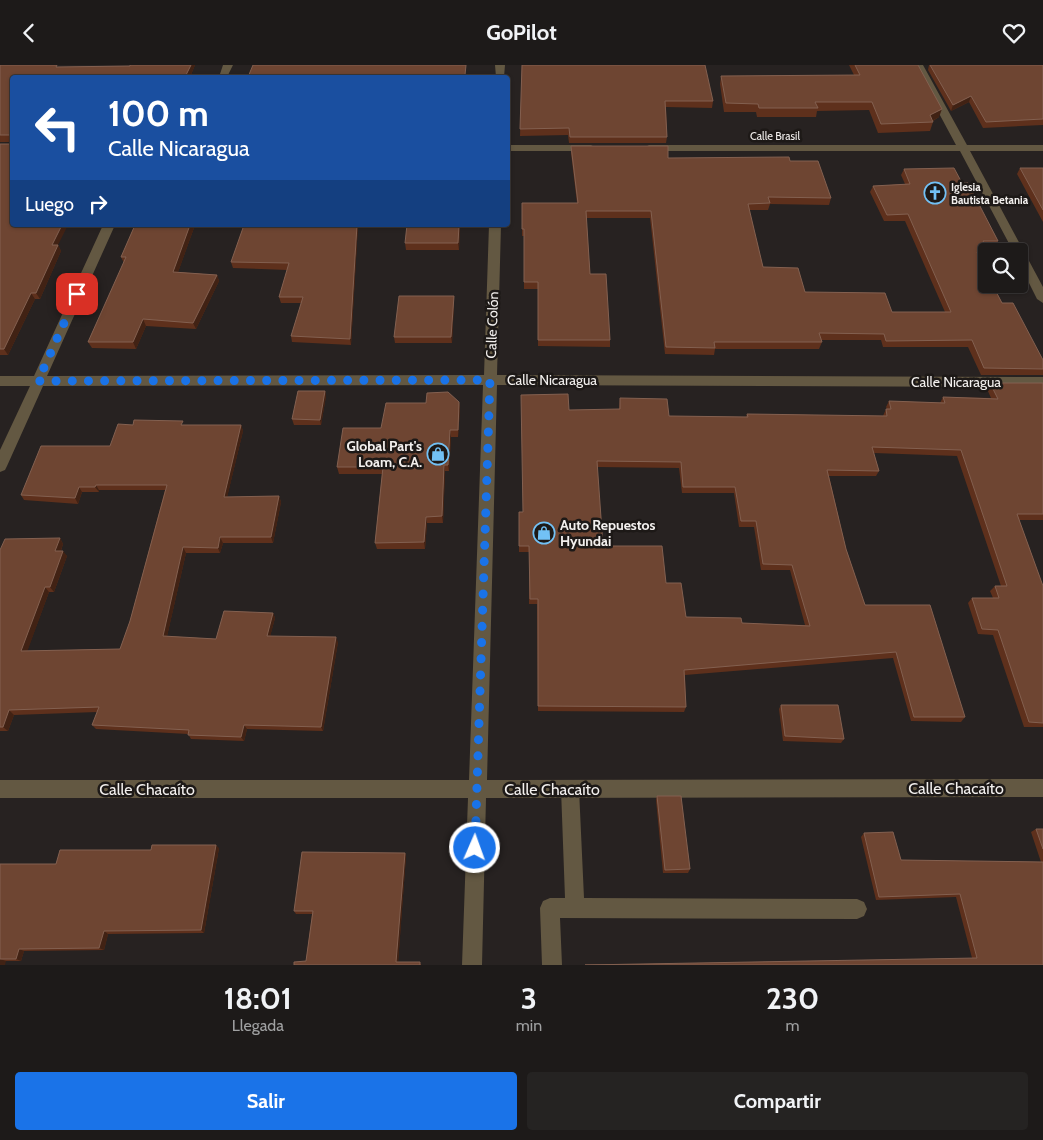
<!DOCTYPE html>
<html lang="es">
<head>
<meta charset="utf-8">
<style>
	body { margin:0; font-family:Cabin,sans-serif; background:#252322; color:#f1f3f6; height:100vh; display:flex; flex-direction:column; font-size:19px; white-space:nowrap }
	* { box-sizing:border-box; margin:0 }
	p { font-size:16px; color:#a0a1a2 }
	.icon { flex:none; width:28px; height:28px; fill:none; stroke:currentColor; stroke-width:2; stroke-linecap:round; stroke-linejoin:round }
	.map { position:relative; height:900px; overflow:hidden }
	.panel { display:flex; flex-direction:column; background:#1d1a19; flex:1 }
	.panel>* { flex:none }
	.hud { position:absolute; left:10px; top:10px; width:500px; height:152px; border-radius:5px; box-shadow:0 1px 4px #0004,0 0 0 1px #3b3838; background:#1a4fa0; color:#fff; overflow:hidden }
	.buttons { position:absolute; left:978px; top:178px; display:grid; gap:10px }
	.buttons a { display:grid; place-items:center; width:50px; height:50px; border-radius:5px; background:#1d1a19; box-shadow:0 1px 4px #0004,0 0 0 1px #3b3838; font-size:25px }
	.pin { position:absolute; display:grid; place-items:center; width:42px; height:42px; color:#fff; margin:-21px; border-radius:10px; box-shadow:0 2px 8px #0006 }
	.me { position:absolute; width:55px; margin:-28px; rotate:2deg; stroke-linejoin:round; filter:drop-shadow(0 0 4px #0008) }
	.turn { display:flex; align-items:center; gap:18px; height:105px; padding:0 15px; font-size:22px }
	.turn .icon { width:65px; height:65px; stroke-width:2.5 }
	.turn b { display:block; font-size:35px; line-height:42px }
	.then { display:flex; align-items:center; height:48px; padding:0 15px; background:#0003; gap:10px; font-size:19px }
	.eta { display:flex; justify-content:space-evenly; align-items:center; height:85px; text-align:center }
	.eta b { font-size:30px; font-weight:700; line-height:35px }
	.primary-button { display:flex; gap:10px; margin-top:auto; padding:10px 15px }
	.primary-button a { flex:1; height:58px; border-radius:5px; background:#1a73e8; color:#fff; font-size:20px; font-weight:700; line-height:58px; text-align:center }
	.primary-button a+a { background:#252322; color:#f1f3f6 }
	header { display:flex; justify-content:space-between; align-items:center; height:65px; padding:0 15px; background:#1d1a19; font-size:22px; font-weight:700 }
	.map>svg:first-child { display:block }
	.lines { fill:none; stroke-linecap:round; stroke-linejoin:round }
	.service { fill:#635842; fill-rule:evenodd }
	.minor { fill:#635842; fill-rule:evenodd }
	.wall { fill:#5e301c; fill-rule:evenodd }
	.shaded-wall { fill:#412214 }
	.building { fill:#6e4532; stroke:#836050; fill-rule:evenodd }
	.route { stroke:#1a73e8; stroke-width:9; stroke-dasharray:0 16.2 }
	.labels { text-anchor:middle; stroke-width:5; stroke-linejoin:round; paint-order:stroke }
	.far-street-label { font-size:11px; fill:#f3f0ee; stroke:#1d1917 }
	.far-poi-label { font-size:11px; font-weight:bold; fill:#f3f0ee; stroke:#1d1917; text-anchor:start }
	.street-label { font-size:14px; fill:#f3f0ee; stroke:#1d1917 }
	.poi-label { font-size:14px; font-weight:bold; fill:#f3f0ee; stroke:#1d1917; text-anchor:end }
	.near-street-label { font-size:16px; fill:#f3f0ee; stroke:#1d1917 }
</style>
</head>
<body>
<header><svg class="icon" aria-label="back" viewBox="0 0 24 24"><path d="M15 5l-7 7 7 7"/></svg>GoPilot<svg class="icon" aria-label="heart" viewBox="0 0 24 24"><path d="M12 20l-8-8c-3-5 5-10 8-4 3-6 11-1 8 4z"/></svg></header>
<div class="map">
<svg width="1043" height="900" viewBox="0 0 1043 900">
	<rect width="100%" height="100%" fill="#272221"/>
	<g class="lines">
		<path class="service" d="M570,715l7,3 2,6 5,109 273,1 7,3 3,7 -3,7 -7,3 -297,-1 2,47h-20l-2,-57 3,-7 7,-3h15l-4,-109 2,-6z"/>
		<path class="minor" d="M223,0h10l-6,12h-8z
			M495,0h10l-1,12h-8z
			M913,0h10l44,80h76v6h-73l73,136v16l-6,-4 -18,-36v-12h-6l-53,-100h-311l-5,-3 5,-3h307z
			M508,80h83l5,3 -5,3h-83z
			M103,160h12l-68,151 437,-1 5,-150h12l-4,150 546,2v10l-546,-2 -10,395 556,-1v18l-557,1 -4,167h-20l6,-167h-468v-18h469l14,-395 -440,1 -36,80 -2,4 -5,2v-22l30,-64h-30v-10h34z"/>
	</g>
	<path class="wall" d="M0,0l59,2 71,-1v-1h65l-5,12h-178l46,168 3,6 -21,48h-5l-27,56h-8v-211h10v-2h-10z
		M522,0l191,36 -1,7 -46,-1 1,30 -1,6h-97l-1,-8 -48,1z
		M849,0h69l21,52 -6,4v1l-3,9 -52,2 -9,-23 -52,1 -1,6h-59l-1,-5h-32l-4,-28 1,-8 133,-1z
		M929,0h114v60l-60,3 -14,-26 -18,9 -23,-41z
		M571,81l97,12 122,3 41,37 -2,7 -59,-1 -2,6h-19l14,57 42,25 87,20h53l-40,-91h-21l-14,-29 3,-6 32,-2 -4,-9 3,-6 58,14 36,58 -3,6h-8l-1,11 -6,1 22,44 41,57v15h-62l-13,-28h-85l-2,-7h-60l1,2 -3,7h-104l-1,6 -49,-1 -15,-136h-64l4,56 20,66v7l-72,-1v-57h-14v-53h-2v-33h55l-6,-50z
		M1020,103h23v54l-26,-48z
		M135,160h60l-17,47 39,3 2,6 -23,48 -50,-3 -10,23 -44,-1 -4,-6 36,-79 -3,-6z
		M244,160h114l-7,120 -59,-3 -1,-6 10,-33h-20l-2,-6 8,-27 -54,-2 -2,-6z
		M460,160l-1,25h-53l-1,-7z
		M454,231v6l-2,41h-57l-1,-6z
		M990,318h53v137h-24l24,66v141h-19l-31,-92 -15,-1 -10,-31 4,-5h21l-3,-7 5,-5h6l-44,-130 -83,-3 5,18 -3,5h-47l17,73 19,56 100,112 -4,5 -50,-1 -18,-63 -208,17 1,32 -2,5 -146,-1 -1,-107h-8v-52h-10v-40h4l96,-103 1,-11 49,18 77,1 1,-3 136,2 3,-7h1l-1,-2 3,-6 51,2 3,-6 48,1 -4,-9zM597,402l82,1 3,25h52l5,34h15l7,43h29l15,55 -63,-2 -56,-6 -20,-34 -63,-37z
		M325,326l1,5 -5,29h-27l-2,-6z
		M459,337l1,7 -2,28h-7l-2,34h-4l-2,52h-16l-2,26h-48l-2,-6 7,-69h-43l-2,-7 44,-39 45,-25z
		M185,360h56l2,6 -16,66 52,-1 2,6 -8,41h-50l-3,10h-34l-19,83 49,3 57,-26 2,5 -5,18 68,6 -15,89 -76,-2 -3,12 -53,-2 -3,-5 -92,-5 -4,-4 5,-13 -83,3 -6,16h-8v-181l60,-12 3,6 -2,7 6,5 -13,36h-5l-22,59 93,-2 10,-28 35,-131h-66v2h-17l-4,12 -54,-4 -3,-5 89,-49z
		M781,640l63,34 -3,4 -58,-2 -4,-32z
		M657,731l33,73 -2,4h-25l-7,-73z
		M1036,764h7v136l-71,-7 -16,-61 -80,3 -15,-63 3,-4 37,27 140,2 -10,-30z
		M219,783l-15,85 -96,1 -4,16 -80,1 -3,10h-15l-6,4v-101h56l95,-14z
		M405,788l1,3 -8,106 23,2v1h-127l12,-4 6,-47h-16l-2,-3z"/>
	<path class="shaded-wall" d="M191,0h4l-5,12h-5z
		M971,31l-2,6 -18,9 2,-6z
		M942,44l-3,8 -9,5v-7z
		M62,160h6l-10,20 3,6 -21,48 -4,-6 16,-48z
		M190,160h5l-19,53 -3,-6z
		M357,160h1l-7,120 -1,-6z
		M459,160h1l-1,25 -1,-7z
		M217,210l2,6 -23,48 -3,-6z
		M31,228l4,6 -27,56 -4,-6z
		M454,231v6l-2,41 -1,-6z
		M143,254l3,7 -10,23 -3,-7z
		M325,326l1,5 -5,29 -1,-5z
		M459,337l1,7 -2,28v-7z
		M241,360l2,6 -17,71 -2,-5z
		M450,365l1,7 -2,34 -1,-6z
		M444,400l1,6 -2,52 -1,-7z
		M96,420l3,5v2l-4,-5z
		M79,422l3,5 -4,12 -3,-6z
		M279,431l2,6 -8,41 -2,-6z
		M426,452l1,6 -2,26 -1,-7z
		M220,472l3,6 -3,10 -2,-5z
		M60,473l3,6 -4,12 -4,-5z
		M183,482l3,6 -20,88 -3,-5z
		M63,486l4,5 -13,36 -4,-5z
		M45,522l4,5 -23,63 -5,-4z
		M273,548l2,5 -6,23 -2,-5z
		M336,572l2,5 -15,89 -2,-4z
		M9,645l5,5 -6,16 -5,-4z
		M244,660l3,4 -3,12 -3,-4z
		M216,780l3,3 -15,85 -3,-3z
		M405,788l1,3 -8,108 -2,-2z
		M104,866l4,3 -4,16 -5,-2z
		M19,884l5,2 -3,10 -5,-2z
		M0,894l6,2 -1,4h-5z"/>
	<path class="building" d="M0,0h57l-1,2 74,-1v-1h61l-6,12h-173v148h50l-10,20h6l-22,48h-5l-27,56h-4v-205h10v-9h-10z
		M253,0h213l-1,10h2v2h-219z
		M522,0h183l8,36h-48l2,36h-97l-1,-9 -49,1z
		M855,0h63l24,44 -12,6 3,7 -52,2 -9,-22h-57l3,6h-59l-1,-4 -32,-1 -5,-27 139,-1z
		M930,0h113v54l-57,3 -15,-26 -18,9z
		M571,81h97v12l121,-1 1,4h28l13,37 -63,-1 2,6 -22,1 15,63 35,1 7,24 80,1 7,19h59l-43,-98 -21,1 -14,-29 37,-2 -6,-15 50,-1 8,15h6l30,58h-15l6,10 -12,1 9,19v13h6l10,19h11l30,57v9l-59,-1 -12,-28 -86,1 -2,-7 -65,-1 3,9h-108l1,6 -49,-1 -15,-136h-65l4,63h16l4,66h-72v-58h-14v-53h-2v-26h56z
		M1020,103h23v42z
		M135,160h55l-17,47 44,3 -24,48 -50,-4 -10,23h-45l38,-85h-5z
		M244,160h113l-7,114 -59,-3 12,-39h-24l10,-34 -58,-1z
		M407,160h52l-1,18h-53z
		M399,231h55l-3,41h-57z
		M990,318h53v131h-26l26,72v137l-14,-1 -31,-92 -16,-1 -10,-31h27l-4,-12h12l-46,-136 -89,-3 7,24 -52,-1 19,79 19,56h65l35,112h-51l-18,-65 -212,18 2,37 -148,-1v-107h-8l-1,-53h-10v-34h4l-2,-117 47,-1 1,16 51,-1v-11l47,1 2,17 79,1 -1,-3 140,2 -1,-7h5l-2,-8 56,2 -2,-6 55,2zM597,396l84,1 2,25h52l6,34h15l7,43 29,1 18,61 -68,-3 -1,-5 -55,-1 -5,-34h-15l-4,-37h-59z
		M298,326h27l-5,29 -28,-1z
		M448,327l11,10 -1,28h-8l-2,35h-4l-2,51 -16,1 -2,25 -49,1 8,-76h-46l6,-39h38l5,-25h40l1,-10z
		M134,355l49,1 -2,4h60l-17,72 55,-1 -8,41h-51l-2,11 -35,-1 -20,89 53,3 8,-28 49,2 -6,23 69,1 -15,90 -77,-2 -3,12 -53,-2 1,-5 -97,-5 7,-18 -90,3 -6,17h-3v-177l5,-11 55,-1 -5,13h8l-13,36h-5l-24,64 99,-2 10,-28 37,-136h-71l-1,2h-16l-4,11 -54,-3 20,-49h69l8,-22 15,1z
		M781,640h57l6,34 -59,-3z
		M657,731h24l9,73 -25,1z
		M1036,764h7v20z
		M893,767l8,28 142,2v103h-458l392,-7 -17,-64 -81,3 -15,-64z
		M152,780h64l-15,85 -97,1 -5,17 -80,1 -3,10h-16v-95h56l4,-14h91z
		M302,787l103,1 -9,109h24v3h-126v-3l12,-1 7,-50h-19z"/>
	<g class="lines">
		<path class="route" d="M77,229l-39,87 452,-1 -15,468"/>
	</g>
	<defs>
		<g id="church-ring" transform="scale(1.125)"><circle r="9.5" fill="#1d1917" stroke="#72c1f5" stroke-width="1.5"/><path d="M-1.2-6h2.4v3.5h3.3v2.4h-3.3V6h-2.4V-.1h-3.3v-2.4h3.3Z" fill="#72c1f5"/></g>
		<g id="shop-ring" transform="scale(1.125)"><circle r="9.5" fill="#1d1917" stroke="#72c1f5" stroke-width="1.5"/><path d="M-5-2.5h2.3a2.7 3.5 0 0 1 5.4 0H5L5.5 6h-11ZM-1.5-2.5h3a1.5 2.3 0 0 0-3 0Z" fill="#72c1f5"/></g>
	</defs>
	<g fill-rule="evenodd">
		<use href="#church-ring" x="935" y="128"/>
		<use href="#shop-ring" x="438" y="389"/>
		<use href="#shop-ring" x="544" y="468"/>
	</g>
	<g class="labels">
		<g class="far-street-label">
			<text x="775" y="75">Calle Brasil</text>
		</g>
		<g class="far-poi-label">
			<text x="951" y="126">Iglesia<tspan x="951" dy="13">Bautista Betania</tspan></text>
		</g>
		<g class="street-label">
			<text transform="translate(492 260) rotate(-88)" y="5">Calle Colón</text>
			<text x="552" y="320">Calle Nicaragua</text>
			<text x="956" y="322">Calle Nicaragua</text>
		</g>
		<g class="poi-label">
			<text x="422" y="386">Global Part's<tspan x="422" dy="16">Loam, C.A.</tspan></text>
			<text x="560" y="465" text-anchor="start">Auto Repuestos<tspan x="560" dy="16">Hyundai</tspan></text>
		</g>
		<g class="near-street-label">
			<text x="956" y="729">Calle Chacaíto</text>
			<text x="147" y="730">Calle Chacaíto</text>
			<text x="552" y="730">Calle Chacaíto</text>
		</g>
	</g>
</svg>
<div class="buttons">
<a><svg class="icon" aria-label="search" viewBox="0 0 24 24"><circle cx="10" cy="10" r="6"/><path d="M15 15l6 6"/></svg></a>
</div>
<div class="pin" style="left:77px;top:229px;background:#d93025"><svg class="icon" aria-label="arrive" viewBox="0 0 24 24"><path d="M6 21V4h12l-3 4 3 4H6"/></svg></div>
<svg class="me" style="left:475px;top:783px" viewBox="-20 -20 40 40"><circle r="17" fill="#1a73e8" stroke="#fff" stroke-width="3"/><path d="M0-11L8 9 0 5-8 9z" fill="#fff"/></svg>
<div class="hud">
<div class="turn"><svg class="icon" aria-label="left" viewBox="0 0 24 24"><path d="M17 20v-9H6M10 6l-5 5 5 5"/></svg><div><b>100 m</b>Calle Nicaragua</div></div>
<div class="then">Luego<svg class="icon" aria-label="right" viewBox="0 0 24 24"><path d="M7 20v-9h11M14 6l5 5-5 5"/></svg></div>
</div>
</div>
<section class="panel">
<div class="eta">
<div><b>18:01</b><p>Llegada</p></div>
<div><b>3</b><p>min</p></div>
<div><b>230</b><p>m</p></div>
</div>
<div class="primary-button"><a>Salir</a><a>Compartir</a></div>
</section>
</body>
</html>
